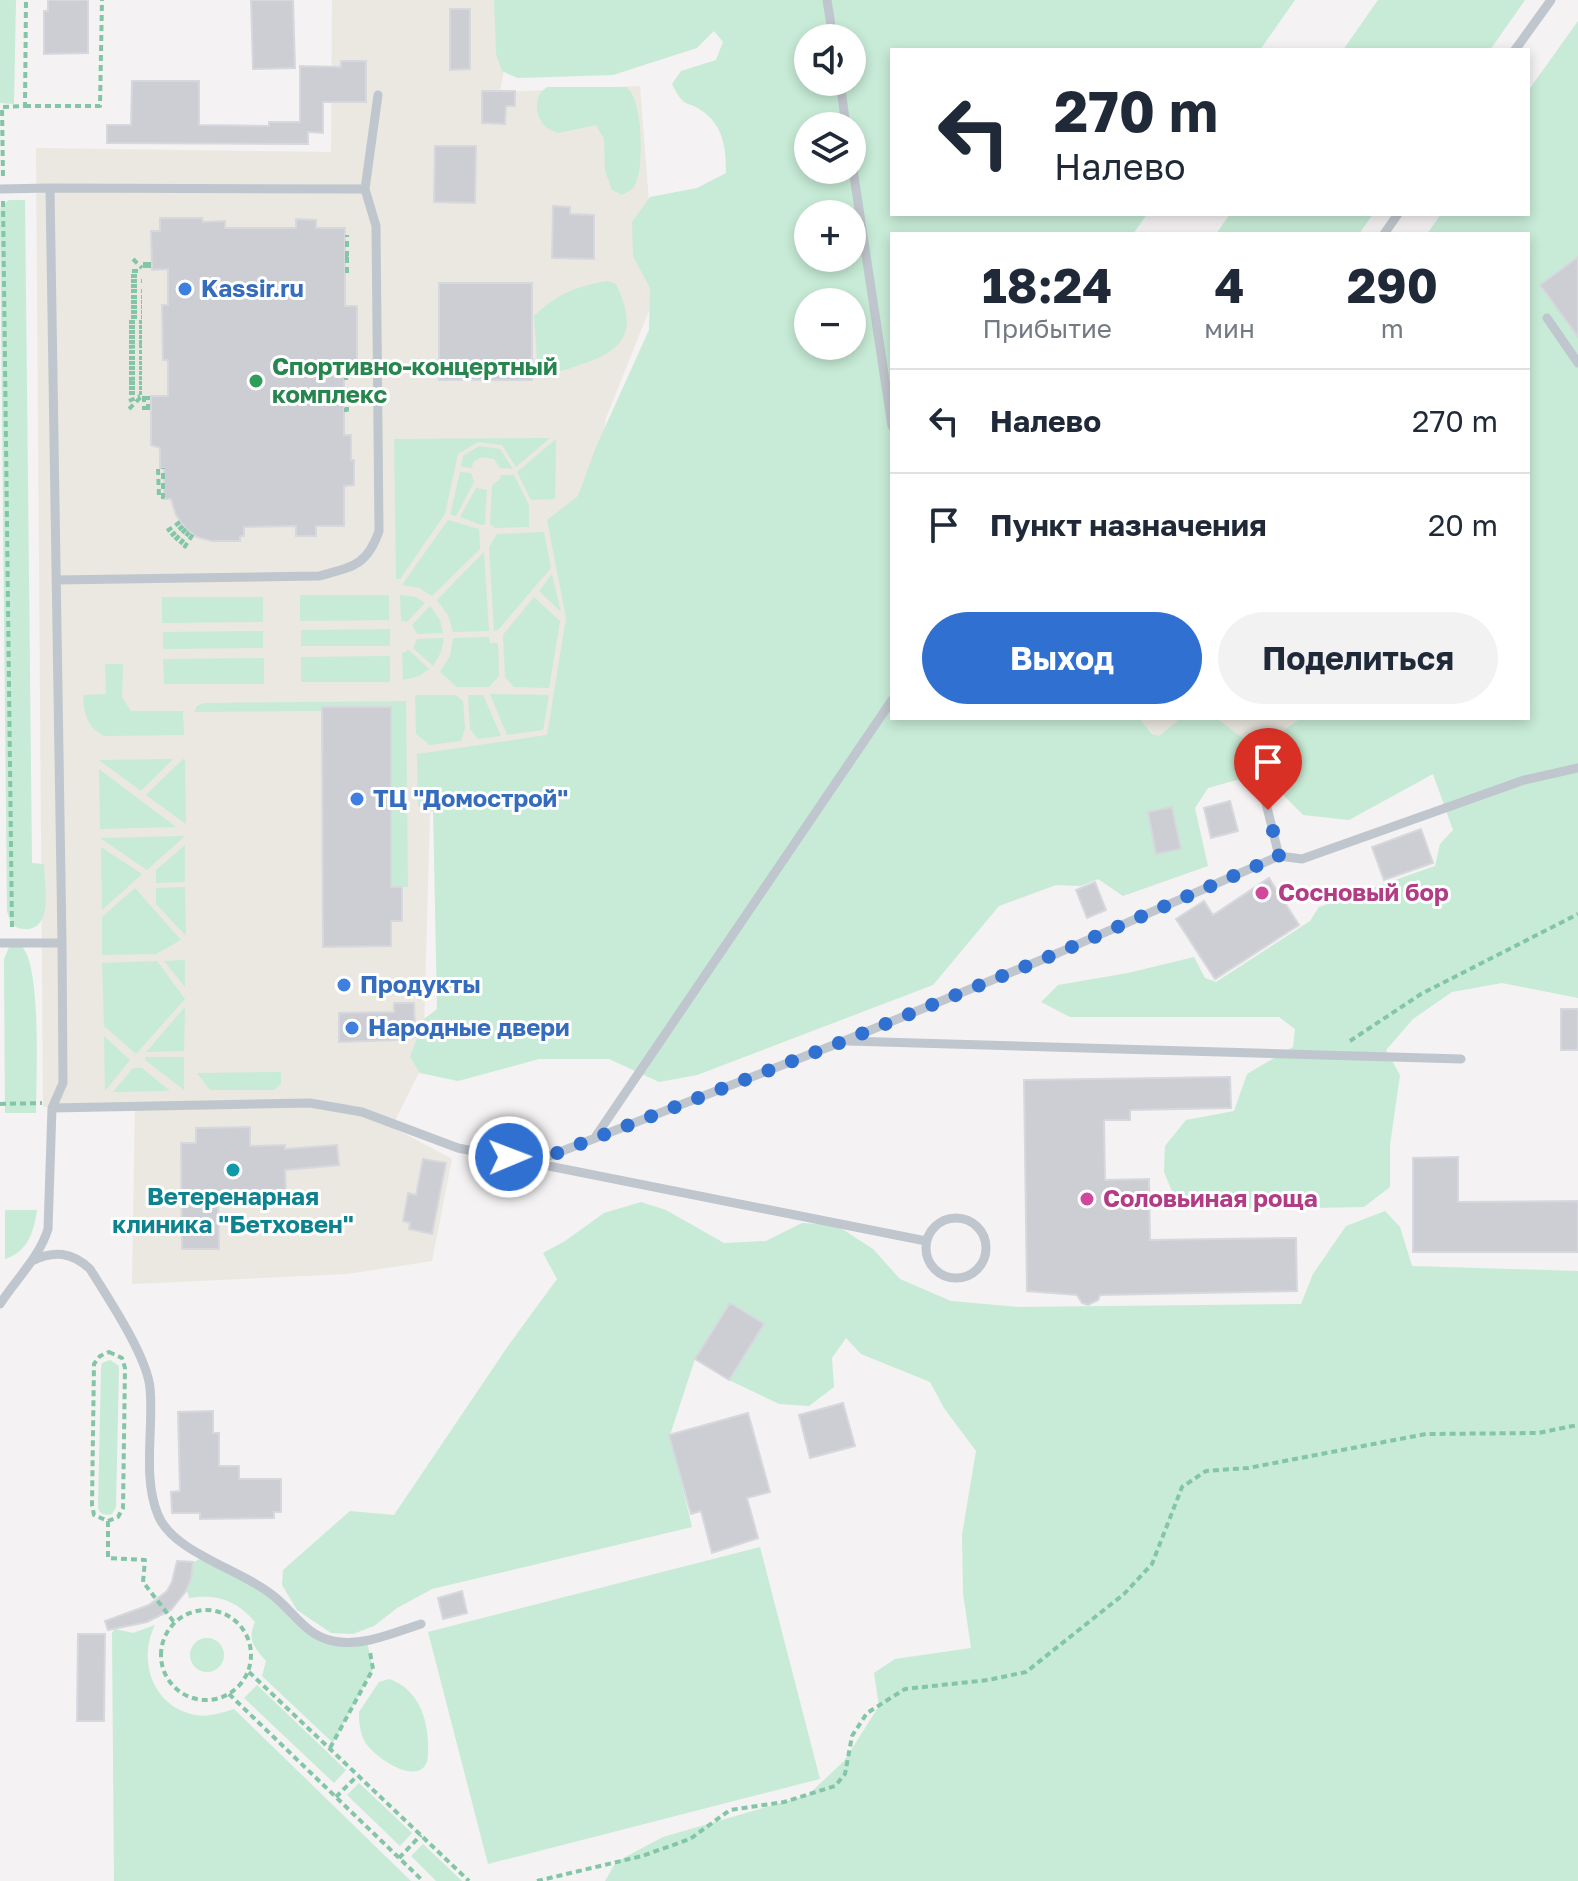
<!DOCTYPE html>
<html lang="ru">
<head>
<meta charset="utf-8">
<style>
	body { margin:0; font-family:"Golos Text",sans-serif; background:#f2f2f3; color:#1f2937; height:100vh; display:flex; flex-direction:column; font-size:30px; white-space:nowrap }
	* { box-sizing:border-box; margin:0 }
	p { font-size:26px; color:#747a83 }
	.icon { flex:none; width:44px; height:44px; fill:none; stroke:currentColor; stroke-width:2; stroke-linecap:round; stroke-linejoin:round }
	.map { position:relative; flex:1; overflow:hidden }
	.panel { position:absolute; left:890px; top:232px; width:640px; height:488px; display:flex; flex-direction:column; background:#fff; border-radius:0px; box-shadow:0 4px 12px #0003 }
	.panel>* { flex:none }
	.banner { position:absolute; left:890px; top:48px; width:640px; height:168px; border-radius:0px; box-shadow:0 4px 12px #0003; background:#fff; color:#1f2937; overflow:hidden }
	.controls { position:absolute; left:794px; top:24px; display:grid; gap:16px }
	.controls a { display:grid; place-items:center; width:72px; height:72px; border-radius:50%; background:#fff; box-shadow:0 4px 12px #0003; font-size:40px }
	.pin { position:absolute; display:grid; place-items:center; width:68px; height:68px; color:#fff; margin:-82px -34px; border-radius:50% 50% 50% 0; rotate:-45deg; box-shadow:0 0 8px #0007 }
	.pin .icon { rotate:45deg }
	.me { position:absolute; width:88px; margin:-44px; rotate:89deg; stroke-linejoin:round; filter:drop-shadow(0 0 6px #0008) }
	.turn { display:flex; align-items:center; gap:28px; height:168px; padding:0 32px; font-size:36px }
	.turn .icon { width:104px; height:104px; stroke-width:2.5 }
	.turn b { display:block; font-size:56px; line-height:68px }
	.eta { display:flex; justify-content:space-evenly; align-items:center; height:136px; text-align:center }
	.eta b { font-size:48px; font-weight:700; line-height:56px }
	.cta { display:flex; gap:16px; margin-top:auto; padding:16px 32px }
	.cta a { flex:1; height:92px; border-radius:48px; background:#3070d1; color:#fff; font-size:32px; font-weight:700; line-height:92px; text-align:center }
	.cta a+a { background:#f2f2f3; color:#1f2937 }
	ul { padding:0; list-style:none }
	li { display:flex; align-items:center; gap:24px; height:104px; padding:0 32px; border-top:2px solid #e0e1e3 }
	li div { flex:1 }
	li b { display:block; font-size:30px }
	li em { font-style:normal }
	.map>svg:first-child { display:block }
	.commercial { fill:#eae8e0 }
	.green { fill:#c7ebd6; fill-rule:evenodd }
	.building { fill:#cdced4; stroke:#d7d8dd; stroke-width:2 }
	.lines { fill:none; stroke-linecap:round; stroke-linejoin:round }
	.path { stroke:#83c6a7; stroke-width:4; stroke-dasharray:6 4; stroke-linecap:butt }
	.lane { stroke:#c0c6cd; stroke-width:9 }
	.route { stroke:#3070d1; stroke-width:14; stroke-dasharray:0 25.2 }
	.shop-dot { fill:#3f7fe0; stroke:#fff; stroke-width:3 }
	.leisure-dot { fill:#2e9e5b; stroke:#fff; stroke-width:3 }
	.hotel-dot { fill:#d1479c; stroke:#fff; stroke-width:3 }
	.culture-dot { fill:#0f9aa8; stroke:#fff; stroke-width:3 }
	.labels { text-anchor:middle; stroke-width:6; stroke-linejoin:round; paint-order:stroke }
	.shop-label { font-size:24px; font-weight:bold; fill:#366cbe; stroke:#fff; text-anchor:start }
	.leisure-label { font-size:24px; font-weight:bold; fill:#27864d; stroke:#fff; text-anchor:start }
	.hotel-label { font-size:24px; font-weight:bold; fill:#b23c85; stroke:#fff; text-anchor:start }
	.culture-label { font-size:24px; font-weight:bold; fill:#0d838f; stroke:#fff }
</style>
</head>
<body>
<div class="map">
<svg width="1578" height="1881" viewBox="0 0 1578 1881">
	<rect width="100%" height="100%" fill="#f4f2f2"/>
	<path class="commercial" d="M332,0h184l-16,92 140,-6 16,207 -50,125 -65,377 -111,17 -7,252 -31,63 60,32 -20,102 -85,13 -215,10 3,-181 -92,4 -7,-959 295,4z
		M1139,718h45l-26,22z
		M1210,718h94l-31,20 -5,-6 -26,18z"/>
	<path class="green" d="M0,0h16l-2,104 -14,-1z
		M494,0h801l-35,50h-368v164h255l-14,20h-241v484h247l13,16 7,2 22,-18h35l28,21 35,-5 22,-16h227v-484h-101l14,-20h87v-123l50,-70v977l-76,-15 -50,9 -39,27 -27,31 14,25 -10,70v42l-26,20 -107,2 -79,-3 -14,-34 1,-26 21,-26 48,-9 13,-37 46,-27 2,-18 -16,-12h-209l-29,-15 17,-17 70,-12 66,-16 11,21 11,4 94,-61 9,-14 116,-41 5,-22 13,-14 -20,-56 -84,46 -46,-5 -41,-42 -54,15 -13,20 13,58 -85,30 -25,-17 -17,7 -25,-1 -57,21 -66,79 -236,90 -38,7 -50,-23h-70l-81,22 -38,-8 -10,-16 14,-38 13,-10 -4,-204 -15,1 -1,-52 130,-19 19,-117 -19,-98 31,-24 18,-49 53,-117 1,-42 -17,-32 -1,-34 18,-25 47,-9 29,-15c0,-23 -2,-45 -21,-60 -19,-15 -19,-1 -33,-29l9,-13 35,-11 7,-18 -9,-11 -17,17 -84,27 -96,3 -15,-7 -6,-17zM808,38h44v44h-44zM808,126h44v44h-44zM808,214h44v44h-44zM808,302h44v44h-44z
		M1378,0h147l-35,50h-147z
		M548,87h78c17,11 18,77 10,96 -3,7 -8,9 -14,12l-10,-5 -7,-19 -1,-32 -8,-14 -38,8c-4,-2 -9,-3 -12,-6 -12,-11 -13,-33 2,-40z
		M9,200h16l7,663 12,1c0,20 11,68 -21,65 -11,-1 -13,-8 -16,-18l-7,-699 1,-6z
		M1230,214h143l-14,20h-143z
		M608,281l8,3c21,45 12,65 -34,80 -23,8 -26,12 -45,-5l-3,-43c21,-21 45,-31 74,-35z
		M550,438l-34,29 -14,-22 -24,-3 -20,12 -13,60 -45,65h-4l-2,-140z
		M556,439l-1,60 -24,1 -14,-28z
		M479,446l21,3 13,20 -13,-1 -6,-9 -12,-2 -9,5 -1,6 -11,-1 2,-11z
		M460,472l11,1 3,9 -18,34 -6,-1z
		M501,475h13l15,30v22l-34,1 -5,-4 2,-39 7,-5z
		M476,488l11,2 -2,34 -4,1 -21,-8z
		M448,520l31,9 1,20 -48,47 -13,-8 -17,-3z
		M544,532l7,36 -53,62 -4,1 -5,-84 8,-13z
		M484,552l5,79 -36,1 -5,-17 -11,-15z
		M552,574l9,38 -22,-21z
		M300,595h89v25l-89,1z
		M400,595l16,2 9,6 -18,19 -6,-1z
		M162,597h101v25l-101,1z
		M534,597l26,24 -11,67 -35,-1 -9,-10 -2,-42z
		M430,606l10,14 3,13 -26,1 -5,-9z
		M390,629v17h-89v-16z
		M263,631v17l-100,1v-17z
		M489,637l1,6h8l1,33 -10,11h-32l-17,-15 10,-16 3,-18z
		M444,638l-3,14 -8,14 -20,-18 4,-9z
		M409,650l20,19 -10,7 -16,4 -1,-27z
		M390,656v26h-89v-25z
		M264,658v26h-100l-1,-25z
		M105,664h18l-1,33 9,14h52l1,24 -80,1c-18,-10 -20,-23 -21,-41l23,-1z
		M490,694l59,1 -6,35 -36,5z
		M415,695h41l7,6 2,27 -4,13 -31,4 -14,-11z
		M468,695h15l18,41 -23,3 -8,-10z
		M406,701l2,186h-17v-180h-68l-1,4 -128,1 3,-6 7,-3z
		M173,759l-32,32 -42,-31z
		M183,759h2l1,65 -40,-29z
		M99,769l77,58 -76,2z
		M185,836l-38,34 -47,-32z
		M185,845v37l-29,1v-13z
		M101,847l41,27 -40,36z
		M185,887l1,49 -30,-32v-16z
		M135,888l46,52 -25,14 -54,1v-38z
		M21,946c21,16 15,136 15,167h-31l-1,-154 5,-12z
		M185,960v27l-21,-26z
		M157,961l28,38 -49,55 -32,-28 -2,-63z
		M185,1007l-1,44 -38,1z
		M104,1036l26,24 -25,31z
		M145,1057h39v33l-39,-30z
		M133,1068h9l28,23 -57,1z
		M281,1072v12l-7,6h-64l-13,-17z
		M641,1202l25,8 58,33 42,-2 36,-18 34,2 37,24 27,30 51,22 67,6 283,-3 12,-30 33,-48 39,-15 15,16 12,39 166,5v610h-973l11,-19 47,-25 145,-42 36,-34 35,-55 -5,-33 21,-14 76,-11 -8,-55 -1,-58 14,-84 -32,-43 -14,-26 -69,-28 -15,-16 -14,20 2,29 -25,19 -30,-2 -50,-24 35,-55 -69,34 -25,76 22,92 -260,62 -35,19 -23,18 -21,8 -22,-1 -34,-23 -15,-25 1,-15 67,-59 44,4 114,-169 49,-67 -14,-26 22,-12 39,-28z
		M5,1210h32c-3,21 -9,42 -32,49z
		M110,1360l9,6 -3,141 -4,7c-7,2 -13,0 -14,-7l3,-138 1,-6z
		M760,1547l60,232 -332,85 -60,-232z
		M204,1557l42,19 76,62 45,4 6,27 -40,74 -71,-67 4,-15c-12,-14 -19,-21 -11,-39 -19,-22 -38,-28 -66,-24l-2,-7 7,-29z
		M155,1625c-18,36 -2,83 41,90 14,2 25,-2 38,-6l177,172h-297l-2,-248 3,-4 18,4z
		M190 1655a17 17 0 1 1 34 0a17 17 0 1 1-34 0Z
		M389,1679c30,10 40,42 39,71 0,6 0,14 -5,18 -15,13 -50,-13 -58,-26 -5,-9 -6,-20 -6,-30l20,-30z
		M257,1685l89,85 -12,13 -90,-85z
		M359,1783l53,50 -12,13 -53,-51z
		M423,1844l39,37h-26l-25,-25z"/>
	<path class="building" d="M48,0h40v53l-44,1v-43h4z
		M251,0h42l2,68 -42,1z
		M450,9h20v60l-20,1z
		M341,61h25v41h-43v31l-15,-1v12l-201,-1v-18h24l1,-44h67v44l70,1v-4h31v-56l41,1z
		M482,91h33v15h-9l-1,18 -23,-1z
		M435,146h41l-1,57 -41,-1z
		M553,206l17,1v7l24,1v44l-42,-1z
		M160,218h42l1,4 22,-1v7h71v-9l20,1v8h29v78h12v56h-13v73h7v25h3v25l-10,1v40h-28v10h-20v-10l-52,1v9h-4v5h-28l-15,-4 -11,-8 -10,-14 -5,-16h-7v-31h-4v-20l-9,-3v-49h17v-36h-5l-1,-55h6v-36l-16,1 -1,-39h9z
		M1578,257v80l-38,-52z
		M439,283h93v97h-93z
		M322,707h69v180h11v34h-11v25l-68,1z
		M1230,801l8,30 -27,7 -7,-30z
		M1172,807l9,42 -25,5 -8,-42z
		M1421,829l12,34 -49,17 -12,-33z
		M1269,878l30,47 -84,54 -39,-60 28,-18 9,14z
		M1095,882l11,28 -19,8 -11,-28z
		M394,1003h20l1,34h-16v3l-60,2v-29l55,-1z
		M1561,1009h17v41h-17z
		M1230,1077l1,31 -101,2v10h-26l1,60 44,-1 1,61 146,-2 1,53 -197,4 -2,5 -10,5 -6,-2 -5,-8 -50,-4 -3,-211z
		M250,1127v19l35,-1v4l52,-4 2,20 -54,5 1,24 -51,1v3l-17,1 1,50h-37l-1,-106h15v-15z
		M1458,1157v45l120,-1v51h-165v-94z
		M423,1159l23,4 -14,71 -23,-5 1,-6 -7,-2 5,-28 8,2z
		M730,1303l34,21 -35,56 -34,-21z
		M843,1403l12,43 -45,12 -11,-43z
		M213,1411v22h6v33h20v13h42v33h-7v6l-74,1v-6h-28l-1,-21 9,-1 -2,-79z
		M748,1413l22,79 -23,6 11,40 -46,15 -11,-42 -10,3 -22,-79z
		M177,1561l16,1 -2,17 -5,12 -15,19 -24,12 -39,8 -3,-9 44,-16 18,-14 5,-9z
		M462,1591l5,22 -24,6 -5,-21z
		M78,1634h27l-1,87h-27z"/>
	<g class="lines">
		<path class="path" d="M25,106h75l2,-106
			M3,176l-1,-69 23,-1 1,-106
			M3,201l9,727
			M345,255h2v-20
			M133,259l9,9
			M145,268v-9
			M149,268v-9
			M132,271h9
			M347,273v-18
			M131,276h10
			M131,281h11
			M131,286h10
			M131,291h11
			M131,297h11
			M131,302h11
			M131,307h11
			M131,312h11
			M131,317h11
			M129,322h13
			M129,327h13
			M129,332h13
			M129,337h13
			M129,342h13
			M129,347l13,-1
			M129,352h13
			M129,358h13
			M129,363h13
			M344,366h2v15
			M129,368h13
			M129,373h13
			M129,379l13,-1
			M129,383h13
			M129,388h13
			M129,393h13
			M144,396v14
			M129,401l11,-5
			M129,409l13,-13
			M148,410v-14
			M344,410h3v-18
			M158,469l1,28h4v-29
			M167,531l13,-9
			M171,536l12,-10
			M175,540l11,-11
			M180,544l9,-12
			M184,548l9,-14
			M1350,1041l71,-47 157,-80
			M0,1104l42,-1
			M109,1352l13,6 3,10 -2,140 -5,9 -10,4 -14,-6 -2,-10 2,-141 6,-8z
			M108,1521v37l37,2 -2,22 31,40
			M161 1655a45 45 0 1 1 90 0a45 45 0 1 1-90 0Z
			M249,1672l220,209
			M229,1694l194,187
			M330,1748l43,-79 -3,-17
			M336,1797l21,-21
			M399,1858l22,-23
			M537,1881l105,-25 48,-17 40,-29 54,-8 51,-16 10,-12 7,-38 15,-23 38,-24 83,-9 38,-8 98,-78 28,-30 30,-77 24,-16 42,-3 178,-34 112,-1 40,-8"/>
		<path class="lane" d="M827,0l6,38
			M1515,50l36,-50
			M840,82l6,44
			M852,163l40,263
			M50,188l315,1 13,-94
			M0,189l50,-1 12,755
			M1384,234l14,-20
			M1547,318l31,45
			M56,580l263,-4c33,-9 48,-10 60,-45l-3,-305 -11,-37
			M1262,787l17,69
			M0,943h62l1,140 -11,25 -4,121c-9,29 -32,50 -48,75
			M848,1041l613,18
			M52,1108l258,-5 52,9 96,36 468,93
			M596,1136l296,-436
			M534,1162l310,-121 214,-88 221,-97 23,3 222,-79 54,-12
			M926 1248a30 30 0 1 1 60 0a30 30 0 1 1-60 0Z
			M32,1261c22,-11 40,-9 58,8 18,29 57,87 60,119 4,40 -8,88 8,127 15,38 86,55 118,83 19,16 31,38 57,43 30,6 60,-8 88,-17"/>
	</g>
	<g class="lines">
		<path class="route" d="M509,1157l25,5 310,-121 214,-88 221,-97 -11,-46"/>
	</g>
	<g class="shop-dot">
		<circle cx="185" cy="289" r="8"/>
		<circle cx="357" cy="799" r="8"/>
		<circle cx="344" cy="985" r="8"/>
		<circle cx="352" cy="1028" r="8"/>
	</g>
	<circle class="leisure-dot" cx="256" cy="381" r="8"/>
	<g class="hotel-dot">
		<circle cx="1262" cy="893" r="8"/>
		<circle cx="1087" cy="1199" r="8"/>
	</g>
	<circle class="culture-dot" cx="233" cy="1170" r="8"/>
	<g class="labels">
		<g class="shop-label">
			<text x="201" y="297">Kassir.ru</text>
			<text x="373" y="807">ТЦ "Домострой"</text>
			<text x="360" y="993">Продукты</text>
			<text x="368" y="1036">Народные двери</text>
		</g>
		<g class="leisure-label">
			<text x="272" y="375">Спортивно-концертный<tspan x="272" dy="28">комплекс</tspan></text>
		</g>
		<g class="hotel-label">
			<text x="1278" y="901">Сосновый бор</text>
			<text x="1103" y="1207">Соловьиная роща</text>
		</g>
		<g class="culture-label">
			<text x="233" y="1205">Ветеренарная<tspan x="233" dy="28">клиника "Бетховен"</tspan></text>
		</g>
	</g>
</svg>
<div class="controls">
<a><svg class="icon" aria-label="sound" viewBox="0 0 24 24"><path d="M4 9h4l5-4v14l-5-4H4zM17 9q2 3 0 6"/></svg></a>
<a><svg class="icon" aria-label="layers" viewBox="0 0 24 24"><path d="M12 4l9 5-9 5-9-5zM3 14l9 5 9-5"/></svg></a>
<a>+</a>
<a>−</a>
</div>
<div class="pin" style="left:1268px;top:810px;background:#d93025"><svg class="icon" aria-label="arrive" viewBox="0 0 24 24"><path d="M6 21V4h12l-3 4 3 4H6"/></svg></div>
<svg class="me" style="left:509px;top:1157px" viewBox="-20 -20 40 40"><circle r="17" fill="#3070d1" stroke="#fff" stroke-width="3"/><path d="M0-11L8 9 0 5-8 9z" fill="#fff"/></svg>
<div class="banner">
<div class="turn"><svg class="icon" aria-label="left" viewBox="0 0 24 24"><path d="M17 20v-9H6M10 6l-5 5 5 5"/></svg><div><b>270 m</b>Налево</div></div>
</div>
<section class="panel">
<div class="eta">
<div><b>18:24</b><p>Прибытие</p></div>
<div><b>4</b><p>мин</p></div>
<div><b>290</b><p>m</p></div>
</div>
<ul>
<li><svg class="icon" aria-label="left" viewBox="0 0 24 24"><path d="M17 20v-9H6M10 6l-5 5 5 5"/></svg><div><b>Налево</b></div><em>270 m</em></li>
<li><svg class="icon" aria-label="arrive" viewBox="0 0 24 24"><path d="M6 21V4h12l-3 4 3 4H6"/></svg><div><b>Пункт назначения</b></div><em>20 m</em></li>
</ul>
<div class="cta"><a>Выход</a><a>Поделиться</a></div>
</section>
</div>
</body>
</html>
